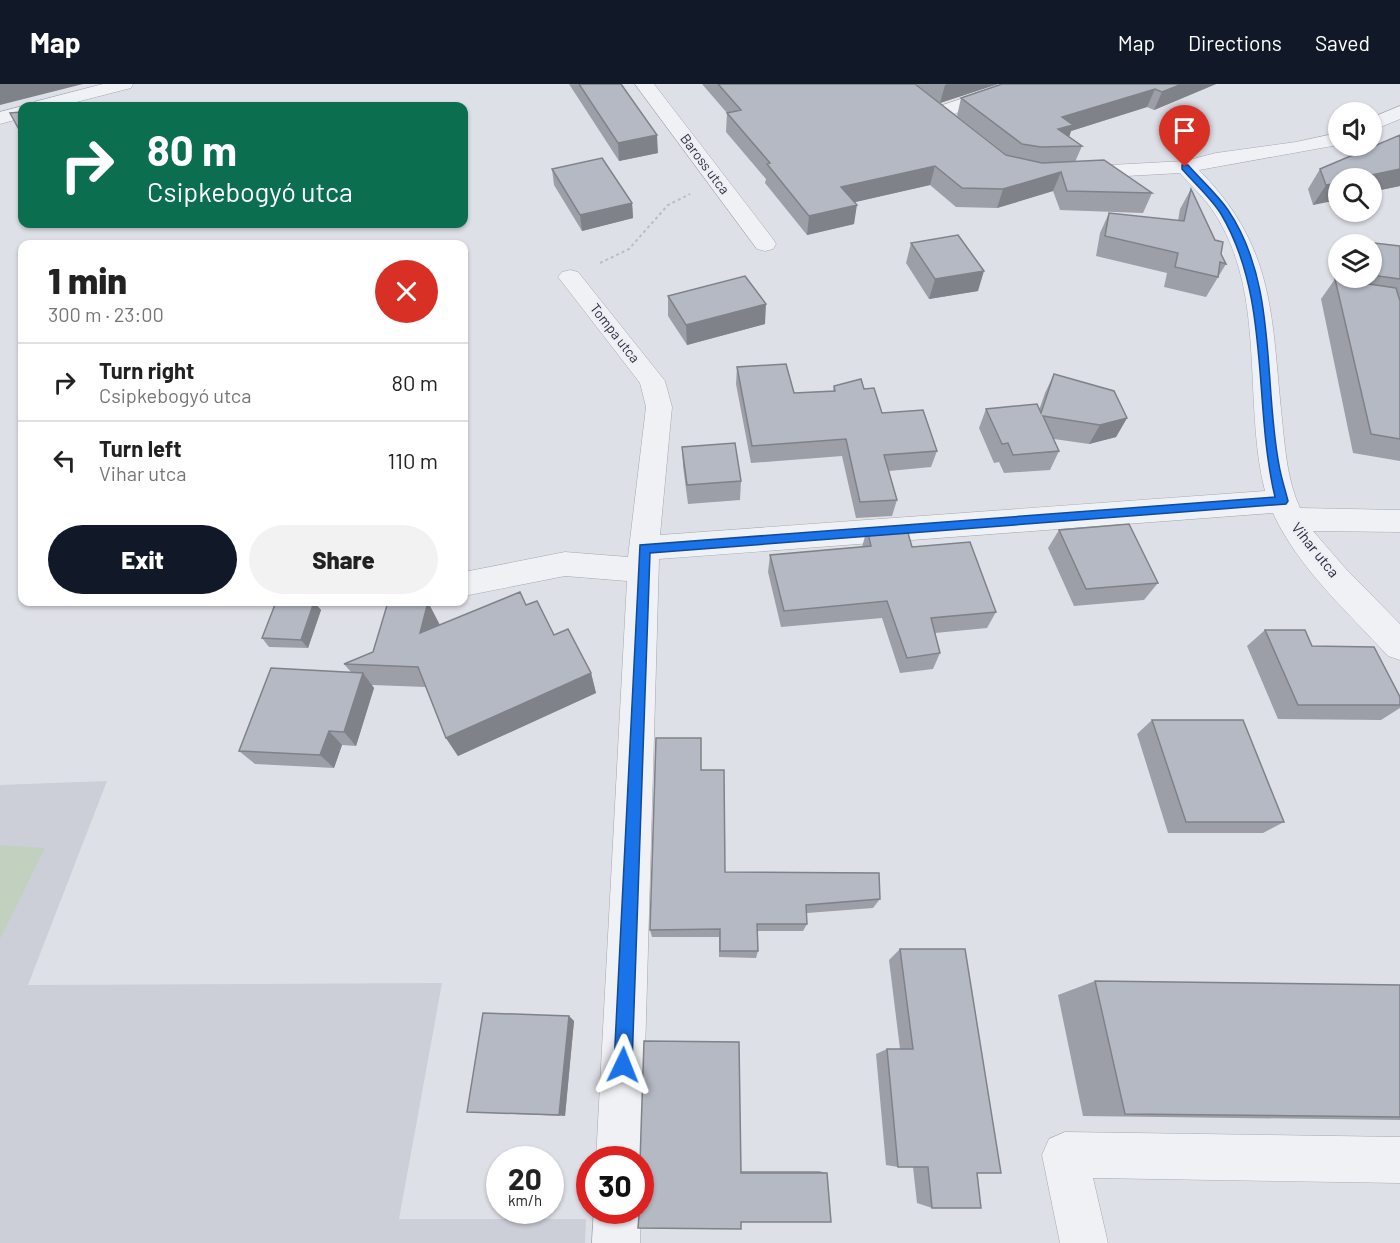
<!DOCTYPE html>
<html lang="en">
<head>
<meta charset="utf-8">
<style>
	body { margin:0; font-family:Barlow,sans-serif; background:#f2f2f2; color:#222; height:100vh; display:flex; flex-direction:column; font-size:22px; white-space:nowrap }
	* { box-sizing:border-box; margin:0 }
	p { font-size:20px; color:#767676 }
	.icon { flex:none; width:33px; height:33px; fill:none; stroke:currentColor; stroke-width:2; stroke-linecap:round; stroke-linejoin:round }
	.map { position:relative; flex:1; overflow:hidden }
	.side { position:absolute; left:18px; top:156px; width:450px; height:366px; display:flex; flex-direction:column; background:#fff; border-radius:12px; box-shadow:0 2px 4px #0004 }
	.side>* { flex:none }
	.top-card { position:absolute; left:18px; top:18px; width:450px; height:126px; border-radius:12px; box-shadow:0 2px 4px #0004; background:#0b6e4f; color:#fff; overflow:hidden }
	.fabs { position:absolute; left:1328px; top:18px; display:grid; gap:12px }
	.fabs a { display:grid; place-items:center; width:54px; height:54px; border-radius:50%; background:#fff; box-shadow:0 2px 4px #0004; font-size:30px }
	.speed { position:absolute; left:486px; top:1062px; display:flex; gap:12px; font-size:30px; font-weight:700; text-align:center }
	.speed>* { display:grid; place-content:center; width:78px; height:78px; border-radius:50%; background:#fff; box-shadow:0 2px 4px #0004; line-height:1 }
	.speed small { font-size:15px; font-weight:400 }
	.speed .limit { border:9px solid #d22; background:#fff; color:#111 }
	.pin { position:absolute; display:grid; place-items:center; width:51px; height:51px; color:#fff; margin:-62px -26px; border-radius:50% 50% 50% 0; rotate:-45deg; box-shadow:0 0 6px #0007 }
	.pin .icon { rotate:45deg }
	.me { position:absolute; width:66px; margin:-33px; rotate:2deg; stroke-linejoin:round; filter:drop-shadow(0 0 4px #0008) }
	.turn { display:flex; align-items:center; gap:21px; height:126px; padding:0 30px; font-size:27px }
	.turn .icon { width:78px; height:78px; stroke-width:2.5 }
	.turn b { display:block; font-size:42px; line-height:51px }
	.round { display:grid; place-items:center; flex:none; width:63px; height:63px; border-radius:32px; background:#f2f2f2 }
	.summary { display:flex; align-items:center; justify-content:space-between; height:102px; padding:0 30px }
	h1 { font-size:36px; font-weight:800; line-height:45px }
	.primary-button { display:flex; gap:12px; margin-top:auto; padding:12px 30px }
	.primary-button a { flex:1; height:69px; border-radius:36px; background:#111827; color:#fff; font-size:24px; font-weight:800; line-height:69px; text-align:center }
	.primary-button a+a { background:#f2f2f2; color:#222 }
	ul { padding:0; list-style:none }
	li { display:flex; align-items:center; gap:18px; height:78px; padding:0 30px; border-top:2px solid #e0e0e0 }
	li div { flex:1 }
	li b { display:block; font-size:22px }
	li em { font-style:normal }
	header { display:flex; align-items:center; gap:36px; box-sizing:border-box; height:84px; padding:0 30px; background:#111827; color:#fff }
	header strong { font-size:28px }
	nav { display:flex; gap:33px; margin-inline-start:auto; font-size:21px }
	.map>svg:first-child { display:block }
	.built { fill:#cccfd8 }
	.green { fill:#c2d0bf }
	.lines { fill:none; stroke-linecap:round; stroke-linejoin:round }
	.minor-casing { stroke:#a4a7b1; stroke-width:1 }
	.path { stroke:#bcbec5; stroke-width:2; stroke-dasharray:3 3; stroke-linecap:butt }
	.minor { fill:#f0f1f5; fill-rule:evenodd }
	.wall { fill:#9c9fa8 }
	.shaded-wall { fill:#7f8288 }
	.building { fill:#b5b9c3; stroke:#7f8288; stroke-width:1.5 }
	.route { fill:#1a73e8; stroke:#114b97; stroke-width:1.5 }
	.labels { text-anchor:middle; stroke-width:5; stroke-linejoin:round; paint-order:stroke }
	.far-street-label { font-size:14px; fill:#282d3d; stroke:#edeff4 }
	.street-label { font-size:15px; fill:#282d3d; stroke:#edeff4 }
</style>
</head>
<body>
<header>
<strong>Map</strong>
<nav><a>Map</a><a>Directions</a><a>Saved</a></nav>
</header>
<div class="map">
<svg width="1400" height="1159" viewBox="0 0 1400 1159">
	<rect width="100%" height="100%" fill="#dee0e7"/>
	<path class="built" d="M107,697l-79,204 414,-2 -43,236h187l-1,24h-585v-458z"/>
	<path class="green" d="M0,761l45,3 -45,91z"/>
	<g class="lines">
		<g class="minor-casing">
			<path id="minor" d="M103,0h30l-2,4 -70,18h-29l2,-4z
				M635,0h19l119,155 3,5 -3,5 -8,2 -8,-2z
				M1005,0h27l-2,4 -85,29h-14l-3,-4 3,-4z
				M23,22l-1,12 -22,6v-12z
				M1400,22v13l-29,12v-13z
				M1338,49v12l-139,25c77,78 72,146 83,249 3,29 5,61 18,89l100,2v22l-87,-1 33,38 54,55v36l-12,-4c-41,-45 -90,-88 -115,-143l-614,46 -17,601 -2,3v-3h-44l31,-579 -62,-5 -96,19 -5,-1v-22l5,-1 96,-19 63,5 18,-150 -6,-24 -78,-101 -4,-5 4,-5 8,-2 8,2 87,109 7,26 -12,128 605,-44c-23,-91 3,-198 -52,-280 -9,-14 -22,-25 -33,-38l-107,6 -7,-2 -3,-4 3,-4 7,-2 112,-6 31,-8 80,-11z
				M1065,1048l335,5v46l-307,-5 15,65h-48l-18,-88 7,-16z
				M594,1126h46v33h-48z"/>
		</g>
		<path class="path" d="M600,179l29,-14 39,-44 22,-11"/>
		<use href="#minor" class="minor"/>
	</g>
	<path class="wall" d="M569,0h52l37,69 -39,8z
		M702,0h213l91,71h1l-50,-39 4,-18 41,-14h214l-62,26 -7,-3 -76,24 -2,6 13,9 -7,16 77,31 -9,20 -83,-3 -7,-19 -56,17 -41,-1 -26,-22 -75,17 -1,22 -47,11 -42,-52 1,-4 -40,-47 1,-19z
		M916,0h82l-58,19z
		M1400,51v51l-29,6v-14l-58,27 -5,-16 12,-20z
		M552,85l80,34 1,15 -51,13 -28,-46z
		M1191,105l35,75 -20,33 -42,-10 3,-14 -71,-17 4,-23 9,-20 69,8 2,-12z
		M911,159l67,48 -49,8 -23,-36z
		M1374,159l26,3v215l-47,-8 -32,-154 14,-20 21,3 1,-4h14v-32z
		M668,212l97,28 -78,21 -19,-29z
		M737,283l57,26 39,-2 1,-5 30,3 18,24 55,38 -6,16 -42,4 8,29 -5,16 -36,2 -14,-62 -91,7 -15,-79z
		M1054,290l73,44 -11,19 -27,7 -35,-5 5,12 -9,19 -46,3 -5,-11 -5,1 -15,-35 7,-19 53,1 6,-17z
		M682,363l59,34 -1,19 -52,4 -5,-38z
		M867,445l45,18 84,65 -9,16 -52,5 5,20 -7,16 -33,4 -18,-55 -101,9 -13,-55 2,-17 92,-8z
		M1059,446l99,53 -14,17 -70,6 -26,-58z
		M314,518l7,8 -13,38 -39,-1 -7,-9z
		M526,521l65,68 5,20 -138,63 -12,-18 -20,-51 -54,-2 2,3 -18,58 -14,-1 -8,23 -79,-4 -16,-13 112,-79 -7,-8z
		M1265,546l47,16 88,51v11l-19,12 -103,-1 -31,-73z
		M1152,636l132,102 -21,11h-95l-31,-99z
		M701,686l24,102 155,27 -7,9 -66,5v11l-4,7h-46l1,20 -2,7 -37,-1v-20h-67l-2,-7z
		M900,865l77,224 -45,35 -15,-5 -4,-36h-15l-12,-2 -10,-111 11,-5h13l-11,-89z
		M1095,897l305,4v135l-317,-4 -25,-121z
		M569,932l5,5 -9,95 -98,-4z
		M740,1087h79l8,2 -188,42z"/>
	<path class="shaded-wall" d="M0,0h83l-83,21z
		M947,0h51l-58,19 5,-18z
		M1182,0h34l-62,26 8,-18z
		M1155,5l-8,18 -76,24 -4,12 -16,4 11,-30z
		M657,51l1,18 -39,8 -1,-18z
		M935,82l-5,19 -92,21 3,-19z
		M1400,85v17l-29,6v-14h-14z
		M1061,88l-8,19 -56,17 6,-19z
		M1338,99v17l-25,5 13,-20z
		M632,119l1,15 -51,13 -2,-16z
		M857,121l-3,19 -47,11 2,-19z
		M984,187l-6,20 -49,8 6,-20z
		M766,220l-1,20 -78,21 -1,-20z
		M1127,334l-11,19 -27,7 11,-19z
		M314,518l7,8 -13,38 -7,-8z
		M428,518l12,23 -20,8z
		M363,589l11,15 -18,58 -12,-14z
		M591,589l5,20 -138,63 -12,-18z
		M329,647l13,14 -8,23 -14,-13z
		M569,932l5,5 -9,95 -6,-1z"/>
	<path class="building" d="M579,0h42l36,51 -39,8z
		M718,0h197l91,71 36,8 62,-3 48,33 -85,-2 -6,-19 -58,17 -41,-1 -27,-22 -94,21 16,18 -48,11 -42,-52 3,-1 -43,-50 14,-3z
		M1002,0h180l-20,8 -7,-3 -93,28 11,8 -15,4 24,17 -41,1 -19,-3 -61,-46z
		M22,28v23l-12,-22z
		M1400,51v34l-43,9h-19v5l-12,2 -6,-16z
		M602,74l30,45 -52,12 -28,-46z
		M1191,105l24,51 8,2 -2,12 5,10 -6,-2 -2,15 -43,-10 3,-14 -73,-17 4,-23 75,8z
		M958,151l26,36 -49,8 -24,-36z
		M1374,159l26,3v33l-29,-4z
		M745,192l21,28 -80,21 -18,-29z
		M1335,195l61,9 4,13v138l-29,-5z
		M786,280l8,29 41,-2 -1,-5 27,-7 3,10 10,-1 8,25 41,-3 14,41 -53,4 13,45 -37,2 -14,-63 -94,7 -15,-79z
		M1054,290l60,17 13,27 -27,7 -57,-9 16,35 -46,4 -5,-12 -6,1 -16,-35 51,-5 4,9z
		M735,359l6,38 -54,4 -5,-38z
		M1129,440l29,59 -72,6 -27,-59z
		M906,442l6,21 58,-5 26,70 -65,6 9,35 -33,5 -20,-57 -103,10 -14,-56 101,-9 -4,-17z
		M520,508l6,13 11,-4 17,34 14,-6 23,44 -145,65 -28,-71 -74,-3 29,-12 15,-50h40l-8,31z
		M276,518h38l-13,38 -39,-2z
		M1265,546h40l7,16 62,1 26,50v8h-102z
		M271,584l92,5 -19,59 -15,-1 -9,24 -81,-4z
		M1152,636h91l41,102h-98z
		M656,654h45v32h23l1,102 154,1 1,26 -74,6 1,19h-50l1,27h-38v-22l-70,1z
		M900,865h65l36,224h-24l4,35h-49l-4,-41h-30l-11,-118h26z
		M1095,897l305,4v132l-275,-3z
		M483,929l86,3 -10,99 -92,-3z
		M644,957l95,1 2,131h86l4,49h-90v7l-103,-1 1,-13 -4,-3v-2h5v-48z"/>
	<path class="route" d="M1182,81h6c13,15 29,29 40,45 50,74 35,171 51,255 2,12 6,24 9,36l-2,3 -636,49 -18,512 -2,6 -7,3 -6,-3 -3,-6 26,-520 635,-48c-22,-92 -4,-199 -54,-283 -10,-16 -27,-31 -39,-45z"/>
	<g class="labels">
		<g class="far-street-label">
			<text transform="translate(705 80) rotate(53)" y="5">Baross utca</text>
			<text transform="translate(615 249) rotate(52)" y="5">Tompa utca</text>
		</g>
		<g class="street-label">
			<text transform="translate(1315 466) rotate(51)" y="5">Vihar utca</text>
		</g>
	</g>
</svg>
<div class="fabs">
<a><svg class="icon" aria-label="sound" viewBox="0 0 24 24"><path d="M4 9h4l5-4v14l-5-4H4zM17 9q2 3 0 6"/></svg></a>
<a><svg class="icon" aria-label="search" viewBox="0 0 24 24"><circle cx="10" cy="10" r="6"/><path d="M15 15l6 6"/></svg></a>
<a><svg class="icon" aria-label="layers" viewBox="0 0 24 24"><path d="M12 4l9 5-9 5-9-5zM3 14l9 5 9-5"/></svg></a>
</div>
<div class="speed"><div>20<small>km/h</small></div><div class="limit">30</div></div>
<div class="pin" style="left:1185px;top:83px;background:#d93025"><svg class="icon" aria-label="arrive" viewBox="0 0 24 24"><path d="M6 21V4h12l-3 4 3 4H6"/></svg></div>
<svg class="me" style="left:623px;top:981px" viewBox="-20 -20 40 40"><path d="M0-17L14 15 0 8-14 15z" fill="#1a73e8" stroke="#fff" stroke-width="4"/></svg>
<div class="top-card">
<div class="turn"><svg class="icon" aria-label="right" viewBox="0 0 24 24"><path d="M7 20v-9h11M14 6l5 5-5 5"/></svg><div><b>80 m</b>Csipkebogyó utca</div></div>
</div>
<section class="side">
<div class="summary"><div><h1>1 min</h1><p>300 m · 23:00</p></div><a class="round" style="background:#d93025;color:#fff"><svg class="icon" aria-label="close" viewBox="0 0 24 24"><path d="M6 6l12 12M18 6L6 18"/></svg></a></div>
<ul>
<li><svg class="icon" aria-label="right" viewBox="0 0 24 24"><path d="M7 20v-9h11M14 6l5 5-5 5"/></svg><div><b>Turn right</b><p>Csipkebogyó utca</p></div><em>80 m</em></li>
<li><svg class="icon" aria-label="left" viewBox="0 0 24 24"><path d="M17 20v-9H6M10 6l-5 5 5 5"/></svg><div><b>Turn left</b><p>Vihar utca</p></div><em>110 m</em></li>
</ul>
<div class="primary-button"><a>Exit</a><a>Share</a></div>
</section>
</div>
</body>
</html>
